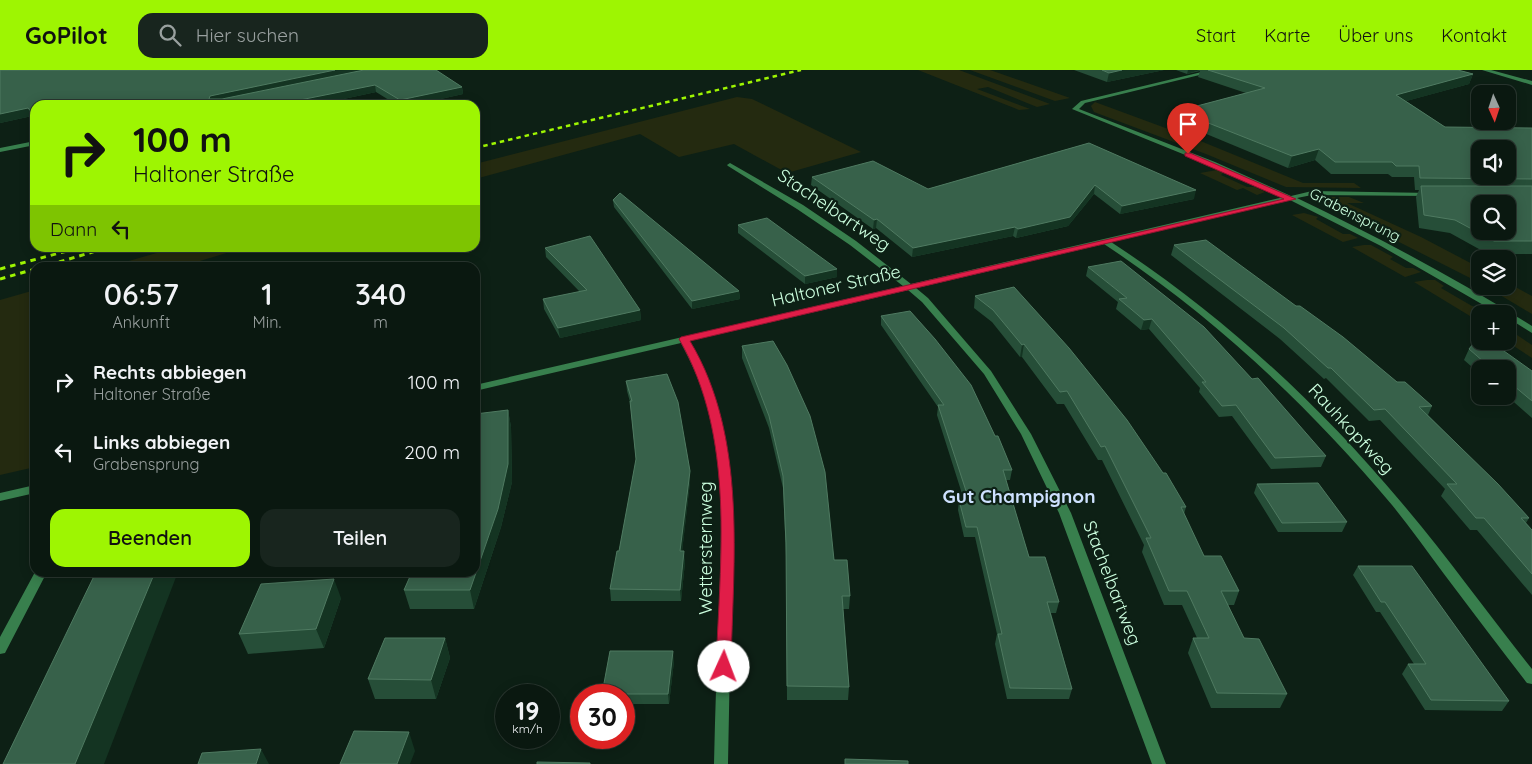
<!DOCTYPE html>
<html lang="de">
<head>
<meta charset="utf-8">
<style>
	body { margin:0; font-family:Quicksand,sans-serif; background:#18251e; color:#f1f3f6; height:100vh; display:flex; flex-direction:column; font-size:19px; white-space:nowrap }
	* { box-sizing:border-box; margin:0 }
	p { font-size:16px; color:#99a09f }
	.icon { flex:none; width:28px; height:28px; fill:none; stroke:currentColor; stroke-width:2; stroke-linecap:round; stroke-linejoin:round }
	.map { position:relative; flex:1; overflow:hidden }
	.drawer { position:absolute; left:30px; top:192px; width:450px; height:315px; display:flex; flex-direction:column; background:#0a1810; border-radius:15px; box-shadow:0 2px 12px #0003,0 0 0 1px #2a3730 }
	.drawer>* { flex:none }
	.guide { position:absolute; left:30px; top:30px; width:450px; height:152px; border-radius:15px; box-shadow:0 2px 12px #0003,0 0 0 1px #2a3730; background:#9ef502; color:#111; overflow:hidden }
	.needle { width:32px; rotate:177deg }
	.tools { position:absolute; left:1471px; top:15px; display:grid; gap:10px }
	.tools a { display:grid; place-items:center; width:45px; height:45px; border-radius:10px; background:#0a1810; box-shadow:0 2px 12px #0003,0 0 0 1px #2a3730; font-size:25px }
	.speed { position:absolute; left:495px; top:614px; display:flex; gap:10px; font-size:25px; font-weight:700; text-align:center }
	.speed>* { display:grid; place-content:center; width:65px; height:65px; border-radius:50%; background:#0a1810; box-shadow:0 2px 12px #0003,0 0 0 1px #2a3730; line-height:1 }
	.speed small { font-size:12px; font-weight:400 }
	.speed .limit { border:8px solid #d22; background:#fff; color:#111 }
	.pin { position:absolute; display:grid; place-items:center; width:42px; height:42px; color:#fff; margin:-51px -21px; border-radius:50% 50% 50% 0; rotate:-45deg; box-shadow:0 0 5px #0007 }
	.pin .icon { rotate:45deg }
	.me { position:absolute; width:55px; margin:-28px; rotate:2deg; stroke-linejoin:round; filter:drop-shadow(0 0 4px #0008) }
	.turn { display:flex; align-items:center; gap:18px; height:105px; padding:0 20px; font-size:22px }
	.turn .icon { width:65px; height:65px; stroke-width:2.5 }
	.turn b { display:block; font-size:35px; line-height:42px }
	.then { display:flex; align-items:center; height:48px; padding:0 20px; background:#0003; gap:10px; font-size:19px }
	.eta { display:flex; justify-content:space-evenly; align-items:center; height:85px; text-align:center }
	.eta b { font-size:30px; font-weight:600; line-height:35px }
	.action { display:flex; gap:10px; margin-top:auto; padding:10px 20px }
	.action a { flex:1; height:58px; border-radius:15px; background:#9ef502; color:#111; font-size:20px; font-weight:600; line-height:58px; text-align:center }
	.action a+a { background:#18251e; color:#f1f3f6 }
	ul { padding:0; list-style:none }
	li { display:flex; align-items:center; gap:15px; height:70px; padding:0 20px }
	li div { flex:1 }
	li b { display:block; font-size:19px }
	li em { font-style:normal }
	header { display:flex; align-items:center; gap:30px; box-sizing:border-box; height:70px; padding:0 25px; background:#9ef502; color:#111 }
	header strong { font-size:24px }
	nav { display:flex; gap:28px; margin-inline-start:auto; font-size:18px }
	.search { width:350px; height:45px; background:#18251e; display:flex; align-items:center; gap:12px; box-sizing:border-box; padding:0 18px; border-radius:15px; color:#99a09f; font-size:19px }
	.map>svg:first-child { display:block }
	.green { fill:#242a10 }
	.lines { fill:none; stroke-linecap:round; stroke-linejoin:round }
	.street { fill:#387f4d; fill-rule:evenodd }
	.rail-far1 { stroke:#9ef502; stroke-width:2.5; stroke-dasharray:4.5 4; stroke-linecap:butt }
	.rail { stroke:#9ef502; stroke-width:3; stroke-dasharray:5.5 5; stroke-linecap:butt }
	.wall { fill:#264e38 }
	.shaded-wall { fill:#143422 }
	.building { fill:#37614a; stroke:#4f7a61; fill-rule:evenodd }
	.route { fill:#e11d48; stroke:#92132f }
	.labels { text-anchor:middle; stroke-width:4.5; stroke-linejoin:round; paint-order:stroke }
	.far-street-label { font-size:15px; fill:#ccffdf; stroke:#0d2015 }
	.street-label { font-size:18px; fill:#ccffdf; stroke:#0d2015 }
	.neighbourhood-label { font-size:19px; font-weight:bold; fill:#cee1ff; stroke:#0d2015 }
</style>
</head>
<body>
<header>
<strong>GoPilot</strong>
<div class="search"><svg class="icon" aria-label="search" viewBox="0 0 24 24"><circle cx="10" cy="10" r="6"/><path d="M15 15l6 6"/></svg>Hier suchen</div>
<nav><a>Start</a><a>Karte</a><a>Über uns</a><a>Kontakt</a></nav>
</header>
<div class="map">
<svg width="1532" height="694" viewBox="0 0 1532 694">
	<rect width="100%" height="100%" fill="#0d2015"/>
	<path class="green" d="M918,0h41l91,34 -13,3 -49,-20 -11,2 53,20 -11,1z
		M970,0h20l80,28 -15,3z
		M737,27l15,2 109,53 -74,21 -53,-29 -55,13 -39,-23 -165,45v-15z
		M1095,32l103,38 105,43h51l7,5 -75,-1 -80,-33 -112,-42 -3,-6z
		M1217,100l6,3 -2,2 26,12h8l10,5 -8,3 -14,-7 -6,2 -37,-17z
		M1327,127h22l15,6h-17l74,34 59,31v15l-154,-78 1,-2 -5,-3z
		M1304,143l14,4 -2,2 27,15h7l8,4 -15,4 -51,-27z
		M1364,175h7l22,12 -3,2 16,9h7l8,4 -16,5 -53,-30z
		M174,178h69l-63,19h-72z
		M1427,210h8l9,6 -3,2 31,18 8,1 9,5 -19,4 -56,-34z
		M1508,213l24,13v18l-47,-28h23z
		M35,220v177l-35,8v-175z
		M1508,254l5,4 -2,3 21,14v13l-26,-17z"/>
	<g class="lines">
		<path class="street" d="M1210,0h10l-135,33 -6,6 136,53 76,34 21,-5 119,2v2l-2,1 -117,-1 -15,3c81,39 160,81 235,128v7l-24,-15v-4h-9l-118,-68 -91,-46 -179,42c109,71 206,160 290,260 46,54 87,112 131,167v15l-5,-1c-28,-36 -55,-72 -83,-109 -17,-23 -34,-47 -52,-69 -84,-100 -179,-189 -288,-261l-188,44 12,10 63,73 40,63 40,79 95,251h-14l-93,-251 -38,-79 -37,-60 -62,-72 -14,-12 -219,51c11,20 21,40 27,63 19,66 17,135 15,204 -1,52 -2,104 -3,156h-14c1,-52 3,-103 5,-155 2,-69 7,-140 -13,-207 -6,-21 -15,-40 -25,-59l-206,48v-6l428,-99 -53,-41 -53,-36 -69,-43 -1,-1 3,-2 73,42 53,36 55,43 373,-87 -74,-32 -138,-56 9,-8z
			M1482,0h9l41,11v4z
			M35,71v4l-35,7v-4z
			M35,415v8l-35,8v-8z
			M35,502h12l-42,81 -5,1v-17z"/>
		<path class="rail-far1" d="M475,78l326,-78"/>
		<path class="rail" d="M39,198l67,-20
			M0,199l78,-21
			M0,209l35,-10"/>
	</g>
	<path class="wall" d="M0,0l462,17 1,7 -49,11h-17l-21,-13 -60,13h-281v15l-3,-4 -32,7z
		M1074,0h90l-57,12z
		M1176,0h282l15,4 -4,10 -63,17 39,26 87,1v126h-44l-38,-21 -31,-5 -3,-31 3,-7h-4l-1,-13h-22l-4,-3h-57l-16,-14 -27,8 -113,-47 3,-10 68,-18 -48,-16 2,-6 -13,3z
		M1089,73l105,56 -74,15 -26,-20 -26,32 -52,12 -3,-2 -101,21 -36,-29 -3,1 -62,-44 1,-8 116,12z
		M613,130l126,91 1,8 -48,10 -78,-102z
		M738,155l99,52 -32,7 -67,-51z
		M1174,175l223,137 35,24 -4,9 101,103 -3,5 6,7v65l-55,-65h-7l-29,-34 4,-7 -65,-69 -11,1 -43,-43 -2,1 -44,-40 -109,-84z
		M545,178l95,62 1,10 -81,18 -16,-29 -1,-10 37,-7 -34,-35z
		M1088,197l238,189 -5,11 -50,2 -39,-53 -13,1 -20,-25 1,-4 -51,-59 -8,1 -25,-21 2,-7 -32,-26z
		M1014,217l172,220 -2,7 20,42 35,35 -5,14h-6l16,33 43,56 -7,14h-69l-23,-55 5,-15h4l-15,-33h-18l-22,-53 2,-7 -42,-85h-4l-34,-56h-7l-35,-47h-2l-28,-35 -18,-14 1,-12z
		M881,246l114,120 17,34 -2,10h-4l23,77 30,45 -3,11h-5l21,76 -3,10h-62l-12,-55 2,-10 -22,-97h-11l-6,-27 1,-10h5l-27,-85 1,-8 -57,-82z
		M742,276l108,250 -1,13h-6l6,78 -1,13h-61l-1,-144 -3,-68 -14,-60 -27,-70z
		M1469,279l63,22v47l-25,-22h1v-27h-28v5l-16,-14z
		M626,311l64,101 -8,69 3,11 -4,39h-70l-1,-12 9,-38 17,-91 -6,-58 -3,-11z
		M508,340l3,17 1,55 -11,45 -27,82h-64l-6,-19z
		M1257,414l90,38 -5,10h-64l-24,-39z
		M1358,496l151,135 -7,10 -77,-1 -23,-36 6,-10h6l-34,-52h-4l-23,-37z
		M341,528l-17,50 -76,6 -9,-20z
		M445,568l5,20 -14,41h-61l-7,-20z
		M674,591l-5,43h-45v-9h-21l-1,-1z"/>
	<path class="shaded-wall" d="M335,0h36l-158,33 -4,-4 1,-3z
		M1122,0h42l-57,12 2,-9z
		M1188,0h12l-13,4z
		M1473,4l-4,10 -77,21 4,-10z
		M375,15l1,7 -60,13h-15l-1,-5z
		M462,17l1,7 -49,11h-13l-1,-5z
		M28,38l4,8 -32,7v-9z
		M1319,79l-4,11 -27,8 4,-12z
		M1095,115l-1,9 -26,32 -52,12 2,-9z
		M1196,120l-2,9 -74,15 2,-8z
		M877,149l-1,9 -3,1 1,-9z
		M1015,157l-2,9 -101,21 1,-9z
		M837,199v8l-32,7v-8z
		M739,221l1,8 -48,10v-8z
		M640,240l1,10 -81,18 -2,-10z
		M1152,249l-3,10 -8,1 3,-10z
		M1024,274l-2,13h-2l2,-12z
		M508,340l3,17 1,55 -11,45 -27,82 -4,-19z
		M690,401v11l-9,80 -1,-11z
		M684,481l1,11 -4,39 -1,-11z
		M155,502h23l-74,192h-29z
		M334,509l7,19 -17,50 -8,-19z
		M445,568l5,20 -14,41 -5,-19z
		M673,581l1,10 -5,43 -1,-10z
		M409,662l6,19 -5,13h-13z
		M261,679l8,15h-13z"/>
	<path class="building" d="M0,0h335l-125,26 -1,3h13l142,-29h72l26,17 -62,13 -25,-15 -75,15 7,5h-272v11l-7,-8 -28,6z
		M1102,0h20l-13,3z
		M1208,0h250l15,4 -77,21 49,32 87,1v51l-112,-1 -1,-12h-23l-4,-4h-57l-16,-13 -27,7 -114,-45 87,-23zM1480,79h28v27h-28z
		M1089,73l107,47 -74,16 -27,-21 -25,32 -52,12 -3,-2 -102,21 -36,-29 -3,1 -62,-43 61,-16 55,28z
		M1421,116h111v55h-38l-39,-21 -31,-5zM1480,134h28v27h-28z
		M620,123l119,98 -47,10 -79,-101z
		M767,148l70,51 -32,7 -67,-51z
		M590,166l50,74 -82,18 -15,-29 44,-9 -42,-42z
		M1206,170l90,66h4l43,31 54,45h8l27,24 -13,1 79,77 31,34h-8l11,12v44l-48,-56h-8l-29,-34h10l-72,-75 -11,1 -43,-42h-3l-44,-40 -110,-83z
		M1121,191l83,66 48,52 6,-1 68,78 -51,2 -39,-53 -14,1 -20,-24h4l-54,-63 -8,1 -25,-21 8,-1 -39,-31z
		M1014,217l55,61 58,72 36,53h3l20,34h-5l23,49h17l18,35h-18l23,47 15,1 28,55 -70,-1 -24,-55h16l-22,-47h-18l-23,-53h5l-46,-92 -4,1 -34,-56 -7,1 -36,-48 -2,1 -29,-35 -18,-14z
		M910,241l25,28 36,46 24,51h3l14,34h-9l26,87h16l14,45h-12l25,87 -62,-1 -12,-54h4l-25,-107h-11l-7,-27h10l-31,-95h6l-63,-89z
		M1480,265v6h10l42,30v30l-24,-20v-12h-16l-23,-20z
		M773,271l14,24 23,51 15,56 9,88h13l3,36h-8l7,91 -62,-1 -1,-143 -3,-67 -14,-60 -27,-70z
		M667,304l11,28 12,69 -10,80h4l-4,39 -70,-1 7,-38h2l17,-92 -6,-58h2l-6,-20z
		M508,340v54l-10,45 -28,81h-66l8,-18h63v-158z
		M1318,413l29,39 -65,1 -25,-39z
		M1358,496h54l97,135 -78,-1 -23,-36h18l-41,-62h-4z
		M96,502h59l-80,192h-72z
		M334,509l-18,50 -77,5 22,-50z
		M385,568h60l-14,42 -63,-1z
		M610,581h63l-5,43h-66z
		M354,661l55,1 -12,32h-57z
		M261,679l-5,15h-58l4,-11z
		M845,689l63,2v3h-63z
		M537,692l53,1v1h-53z"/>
	<path class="route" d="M1185,83h5l106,46 -606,142c58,97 43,219 41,326l-2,5 -5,1 -6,-1 -2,-5c4,-108 20,-230 -37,-328l2,-2 603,-138 -99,-43z"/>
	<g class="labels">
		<g class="far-street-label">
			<text transform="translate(1355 145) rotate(27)" y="5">Grabensprung</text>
		</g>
		<g class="street-label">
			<text transform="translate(834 140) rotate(34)" y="6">Stachelbartweg</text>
			<text transform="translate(836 216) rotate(-13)" y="6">Haltoner Straße</text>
			<text transform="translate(1351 359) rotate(47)" y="6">Rauhkopfweg</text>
			<text transform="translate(706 478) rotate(-90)" y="6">Wettersternweg</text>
			<text transform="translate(1112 513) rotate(69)" y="6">Stachelbartweg</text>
		</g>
		<g class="neighbourhood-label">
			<text x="1019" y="433">Gut Champignon</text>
		</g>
	</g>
</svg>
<div class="tools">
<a><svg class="needle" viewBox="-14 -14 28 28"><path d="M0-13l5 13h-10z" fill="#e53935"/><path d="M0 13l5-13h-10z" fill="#99a09f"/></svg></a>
<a><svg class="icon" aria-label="sound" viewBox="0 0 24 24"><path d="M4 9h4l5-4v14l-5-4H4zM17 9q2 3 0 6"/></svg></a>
<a><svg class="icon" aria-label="search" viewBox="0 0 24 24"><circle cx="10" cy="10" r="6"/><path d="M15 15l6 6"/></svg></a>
<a><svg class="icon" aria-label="layers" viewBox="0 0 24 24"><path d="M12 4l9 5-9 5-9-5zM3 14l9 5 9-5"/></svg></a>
<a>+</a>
<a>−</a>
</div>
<div class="speed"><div>19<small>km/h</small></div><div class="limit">30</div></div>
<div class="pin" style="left:1188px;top:84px;background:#d93025"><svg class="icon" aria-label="arrive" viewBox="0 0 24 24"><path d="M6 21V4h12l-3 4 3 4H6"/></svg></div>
<svg class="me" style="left:724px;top:597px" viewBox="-20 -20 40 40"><circle r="19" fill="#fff"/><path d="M0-13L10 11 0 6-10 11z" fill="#e11d48"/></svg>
<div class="guide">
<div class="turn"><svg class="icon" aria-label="right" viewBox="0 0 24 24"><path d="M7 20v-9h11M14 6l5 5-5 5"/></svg><div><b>100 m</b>Haltoner Straße</div></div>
<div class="then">Dann<svg class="icon" aria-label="left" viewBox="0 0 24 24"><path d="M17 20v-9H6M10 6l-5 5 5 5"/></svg></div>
</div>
<section class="drawer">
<div class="eta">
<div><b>06:57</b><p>Ankunft</p></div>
<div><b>1</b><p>Min.</p></div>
<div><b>340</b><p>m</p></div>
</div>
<ul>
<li><svg class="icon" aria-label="right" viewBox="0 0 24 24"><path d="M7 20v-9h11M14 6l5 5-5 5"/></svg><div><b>Rechts abbiegen</b><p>Haltoner Straße</p></div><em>100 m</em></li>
<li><svg class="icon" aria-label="left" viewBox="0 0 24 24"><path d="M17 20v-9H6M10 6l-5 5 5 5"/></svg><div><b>Links abbiegen</b><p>Grabensprung</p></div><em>200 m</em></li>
</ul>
<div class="action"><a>Beenden</a><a>Teilen</a></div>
</section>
</div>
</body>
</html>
